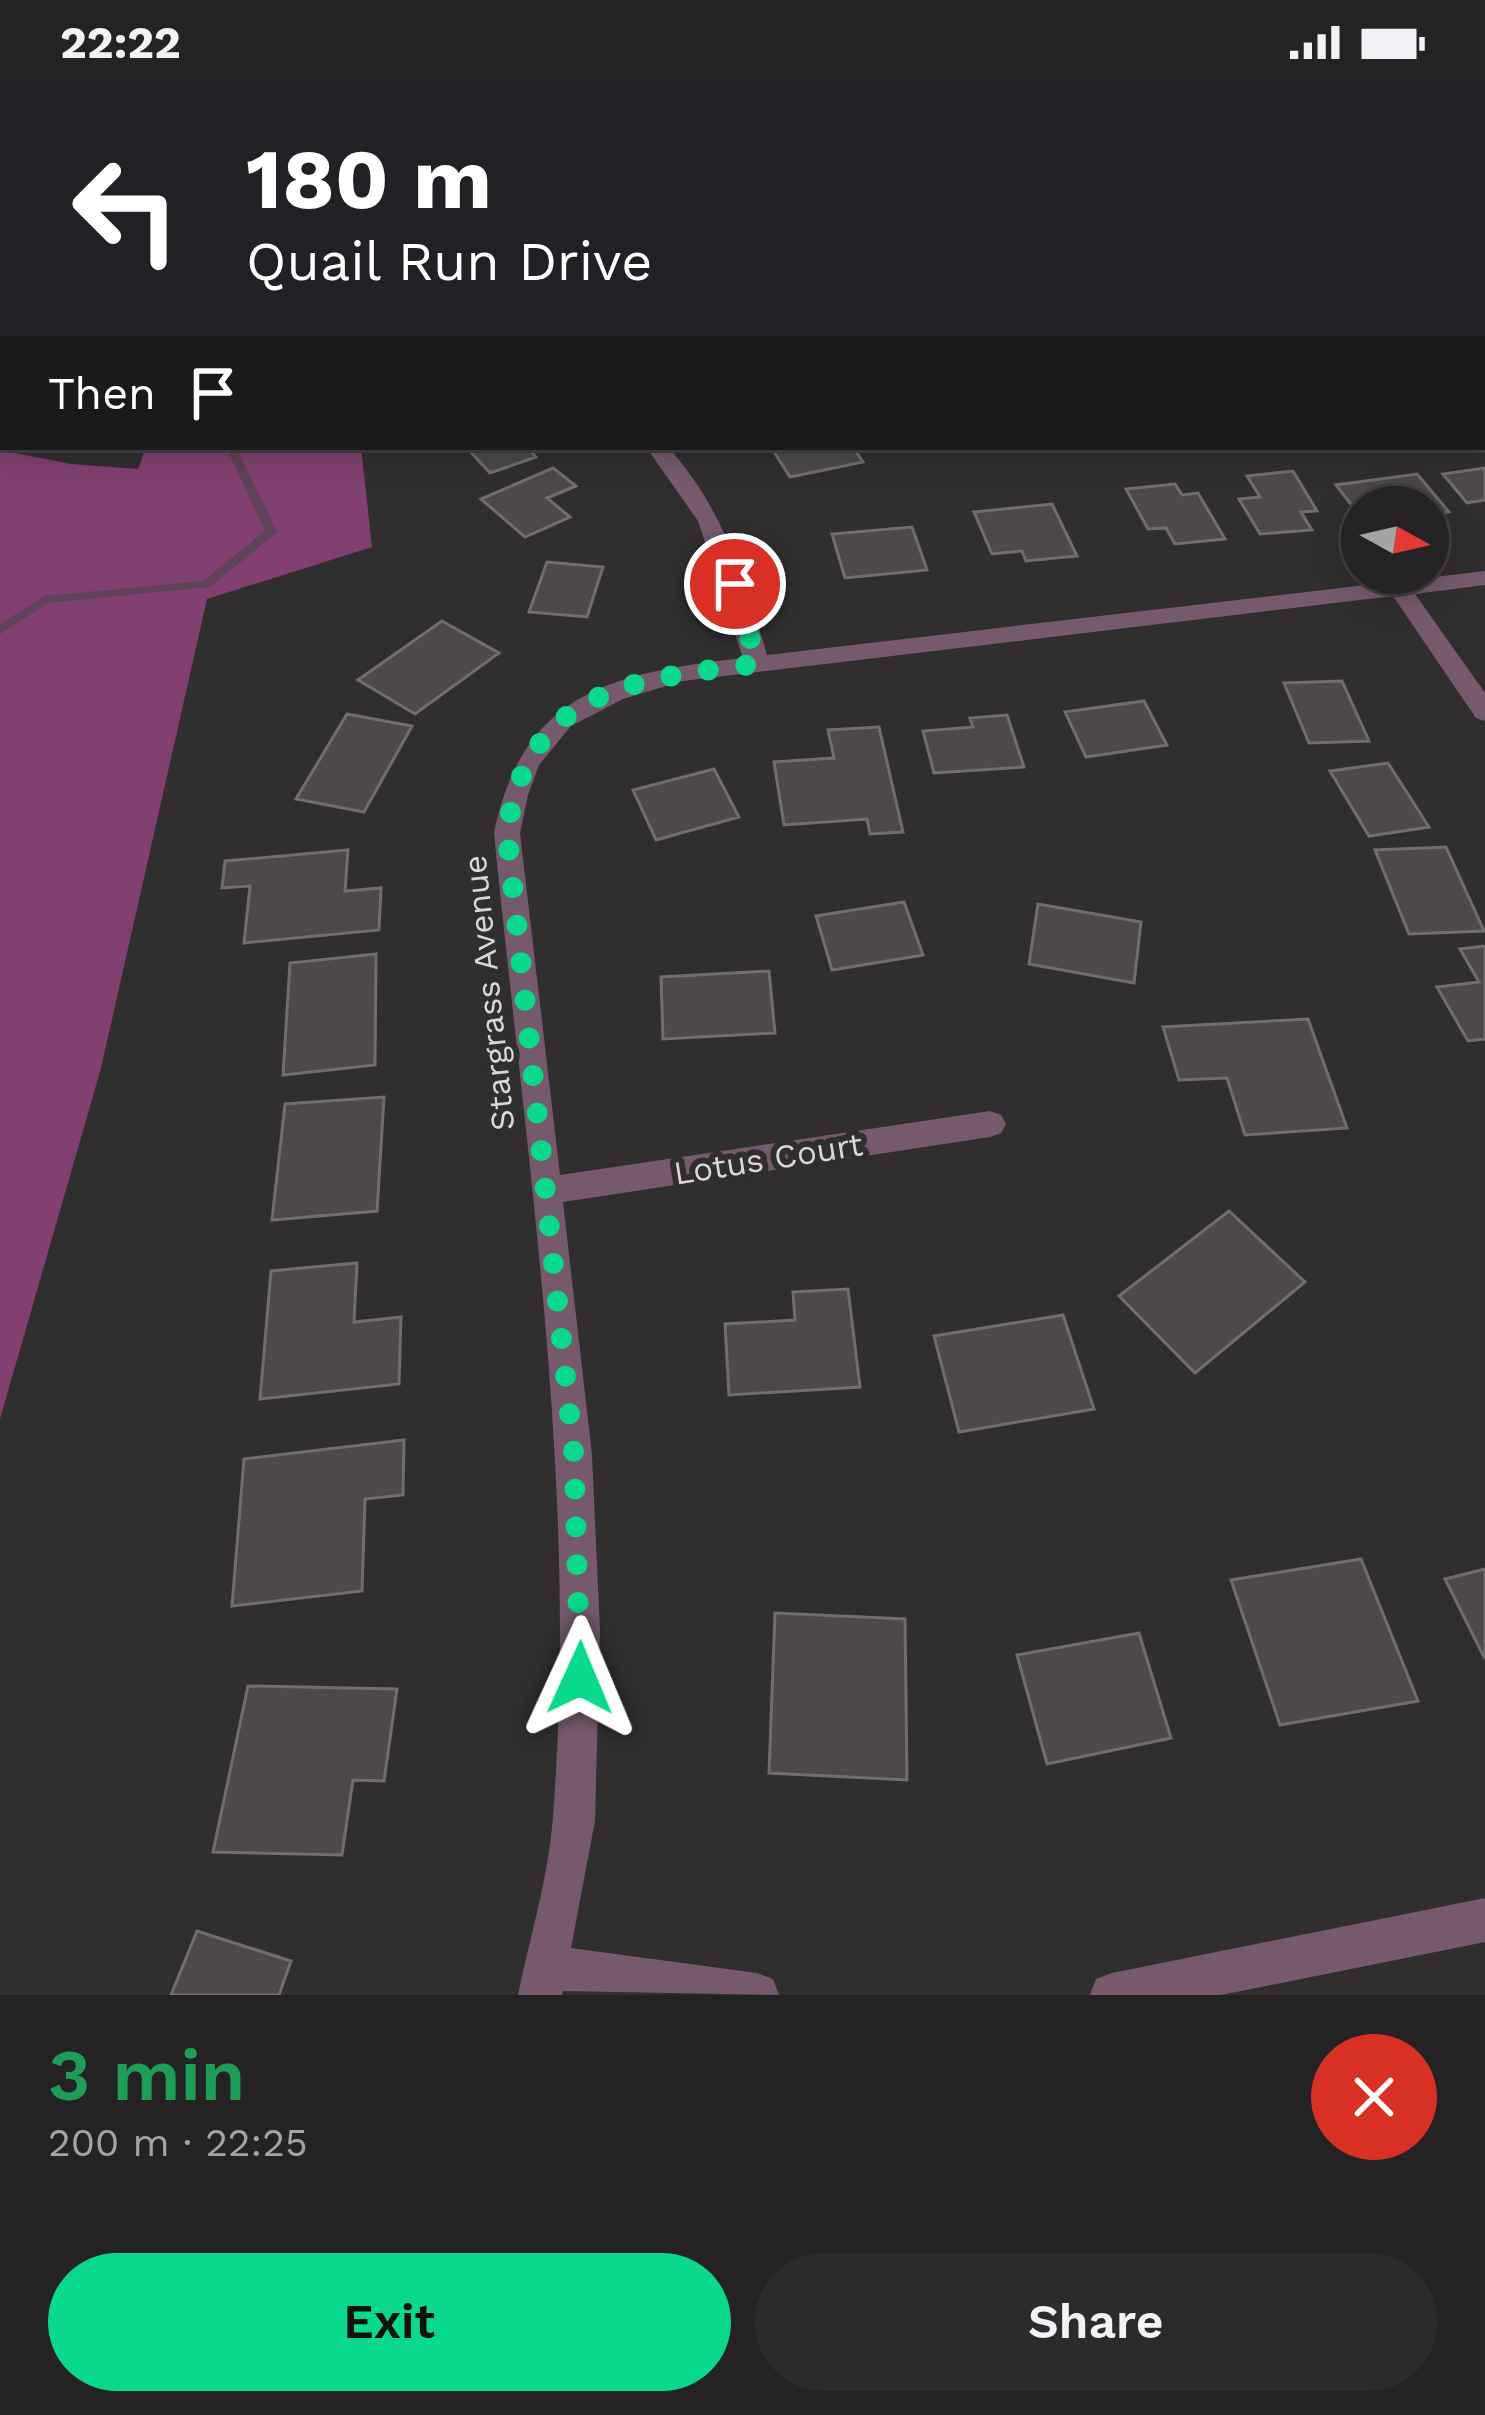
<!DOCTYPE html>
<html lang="en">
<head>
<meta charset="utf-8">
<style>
	body { margin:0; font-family:"Work Sans",sans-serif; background:#2d2a2c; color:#f1f3f6; height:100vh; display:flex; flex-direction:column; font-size:45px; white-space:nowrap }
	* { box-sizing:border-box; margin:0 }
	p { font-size:39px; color:#a3a4a6 }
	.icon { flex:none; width:66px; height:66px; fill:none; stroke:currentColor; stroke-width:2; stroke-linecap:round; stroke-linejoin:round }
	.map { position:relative; height:1911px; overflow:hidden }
	.panel { display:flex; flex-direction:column; background:#252224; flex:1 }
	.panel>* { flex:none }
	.hud { position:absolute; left:0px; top:0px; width:1485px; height:366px; box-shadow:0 6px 30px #0003,0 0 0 3px #423f41; background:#202124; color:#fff; overflow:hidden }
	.needle { width:78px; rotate:98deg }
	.tools { position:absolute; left:1341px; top:402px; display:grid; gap:24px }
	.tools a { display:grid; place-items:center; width:108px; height:108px; border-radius:50%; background:#252224; box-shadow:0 6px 30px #0003,0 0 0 3px #423f41; font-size:60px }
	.pin { position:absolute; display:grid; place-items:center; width:102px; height:102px; color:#fff; margin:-51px; border:6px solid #fff; border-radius:50%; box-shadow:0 3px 12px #0007 }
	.me { position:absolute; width:132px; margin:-66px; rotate:1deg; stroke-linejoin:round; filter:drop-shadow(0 0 9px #0008) }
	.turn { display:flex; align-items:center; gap:42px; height:252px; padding:0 48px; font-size:54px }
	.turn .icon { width:156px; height:156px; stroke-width:2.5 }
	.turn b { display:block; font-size:84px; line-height:102px }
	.then { display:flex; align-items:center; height:114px; padding:0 48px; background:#0003; gap:24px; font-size:45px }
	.round { display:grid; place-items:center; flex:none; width:126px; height:126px; border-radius:63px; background:#2d2a2c }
	.summary { display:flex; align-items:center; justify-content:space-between; height:204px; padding:0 48px }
	h1 { font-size:72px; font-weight:600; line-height:90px; color:#1e9e55 }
	.button { display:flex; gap:24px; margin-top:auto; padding:24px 48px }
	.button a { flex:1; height:138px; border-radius:72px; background:#0ad98b; color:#111; font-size:48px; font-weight:600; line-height:138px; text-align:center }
	.button a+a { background:#2d2a2c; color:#f1f3f6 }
	.status { display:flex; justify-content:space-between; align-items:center; height:84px; padding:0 60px; background:#252224; direction:ltr }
	.status svg { height:33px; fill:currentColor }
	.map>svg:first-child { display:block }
	.forest { fill:#81406f }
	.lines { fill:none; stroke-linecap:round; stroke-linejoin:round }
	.stream { fill:#5f4158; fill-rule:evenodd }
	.building { fill:#4c484b; stroke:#716d6f; stroke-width:3 }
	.street { fill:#76596d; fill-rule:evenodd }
	.route { stroke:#0ad98b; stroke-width:21; stroke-dasharray:0 37.8 }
	.labels { text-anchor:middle; stroke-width:12; stroke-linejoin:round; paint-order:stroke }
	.street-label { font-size:33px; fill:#dad8d9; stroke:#312e30 }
</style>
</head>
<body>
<div class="status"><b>22:22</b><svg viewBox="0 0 49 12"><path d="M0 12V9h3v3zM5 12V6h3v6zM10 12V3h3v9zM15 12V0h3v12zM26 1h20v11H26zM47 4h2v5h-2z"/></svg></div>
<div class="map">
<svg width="1485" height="1911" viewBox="0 0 1485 1911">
	<rect width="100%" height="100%" fill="#312e30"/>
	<path class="forest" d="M146,363h215l11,100 -165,52 -106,469 -101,351v-969l71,14 67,5z"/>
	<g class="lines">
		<path class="stream" d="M1297,0h8l2,3h-8z
			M226,363h10l41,85 -2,2 -65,53 -162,16 -48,31v-10l45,-28 158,-15 62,-50z"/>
	</g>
	<path class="building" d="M466,363h61l9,10 -46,16z
		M771,363h82l10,15 -73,15z
		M553,384l23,18 -29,12 23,19 -45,20 -44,-38z
		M1485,384v32l-18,3 -24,-29z
		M1293,387l24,40 -16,1 11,18 -52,4 -21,-35 21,-2 -13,-21z
		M1417,390l32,38 -21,3v-8h-66v12l-26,-34z
		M1175,400l7,11 16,-2 27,46 -50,5 -9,-16 -18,1 -22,-40z
		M1052,420l25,52 -51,5 -4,-10 -30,3 -18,-42z
		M912,443l15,43 -82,8 -13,-44z
		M547,478l56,5 -16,50 -58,-5z
		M442,537l57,32 -84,61 -57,-34z
		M1342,597l27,60 -60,2 -25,-60z
		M1144,617l23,44 -81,12 -21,-45z
		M347,630l65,12 -48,86 -68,-13z
		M1007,631l17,52 -90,6 -11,-42 50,-4 -3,-9z
		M879,643l24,105 -33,2 -3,-15 -83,6 -10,-63 60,-4 -6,-28z
		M1388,679l41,64 -60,9 -39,-65z
		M714,685l25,48 -83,23 -23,-50z
		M1446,763l38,84 -75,3 -34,-84z
		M348,766l-3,41 36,-3 -2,42 -135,13 6,-57 -28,2 3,-27z
		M904,818l19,53 -91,15 -16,-54z
		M1038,820l103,18 -7,61 -105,-19z
		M1485,862v93l-17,2 -31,-54 42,-5 -19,-33z
		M376,870l-1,111 -92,10 7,-112z
		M769,887l6,62 -112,6 -2,-62z
		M1308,935l39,109 -102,7 -18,-57 -48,2 -16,-53z
		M384,1013l-7,114 -105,9 13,-116z
		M1229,1127l76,71 -110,91 -76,-77z
		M357,1179l-3,59 47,-5 -2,67 -139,15 11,-128z
		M848,1205l12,98 -131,8 -4,-71 70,-4 -2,-28z
		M1063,1231l31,94 -135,23 -25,-96z
		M404,1356l-1,55 -38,4 -3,92 -130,15 12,-147z
		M1361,1475l57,142 -138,24 -49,-145z
		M1485,1485v90l-40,-80z
		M775,1529l130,6 2,161 -138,-7z
		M1139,1549l32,105 -124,26 -30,-109z
		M248,1602l149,3 -13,92 -31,-1 -11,75 -129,-3z
		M197,1847l94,30 -12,34h-108z"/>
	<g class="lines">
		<path class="street" d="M188,0h19l-21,3z
			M1045,0h16l2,3h-16z
			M0,110h3l-3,12z
			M646,363h22c54,60 77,132 99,208l718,-84v14l-70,9 70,99v28l-9,-3 -83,-122 -710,85 -60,18 -52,27 -32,39 -11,30 -8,38 40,342 430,-64 11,4 5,9 -5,9 -11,4 -427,65 29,253 8,175 -5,191 -24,127 186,25 16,6 6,16 -216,-4 -1,4h-44c12,-58 31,-120 35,-179 26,-328 -27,-657 -59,-983 29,-142 120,-160 249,-175l-45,-137z
			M1485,1814v44l-264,53h-131l6,-16 16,-6z"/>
	</g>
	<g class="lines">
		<path class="route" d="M580,1594l-6,-223 -67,-622c19,-144 126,-154 250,-169l-22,-80"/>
	</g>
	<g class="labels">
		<g class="street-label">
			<text transform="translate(488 909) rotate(-96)" y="12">Stargrass Avenue</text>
			<text transform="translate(768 1074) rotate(-9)" y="12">Lotus Court</text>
		</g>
	</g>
</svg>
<div class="tools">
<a><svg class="needle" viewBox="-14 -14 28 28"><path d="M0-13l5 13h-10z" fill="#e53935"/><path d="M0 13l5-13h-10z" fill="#a3a4a6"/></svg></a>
</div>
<div class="pin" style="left:735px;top:500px;background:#d93025"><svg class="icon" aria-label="arrive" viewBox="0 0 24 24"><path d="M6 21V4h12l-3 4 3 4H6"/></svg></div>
<svg class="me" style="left:580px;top:1594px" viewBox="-20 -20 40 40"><path d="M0-17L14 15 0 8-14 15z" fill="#0ad98b" stroke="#fff" stroke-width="4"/></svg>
<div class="hud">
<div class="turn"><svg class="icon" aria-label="left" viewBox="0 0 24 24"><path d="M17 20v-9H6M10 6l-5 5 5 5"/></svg><div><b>180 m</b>Quail Run Drive</div></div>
<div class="then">Then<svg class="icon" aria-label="arrive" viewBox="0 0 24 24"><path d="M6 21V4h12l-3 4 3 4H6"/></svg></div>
</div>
</div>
<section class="panel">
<div class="summary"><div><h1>3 min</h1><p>200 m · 22:25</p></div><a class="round" style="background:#d93025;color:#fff"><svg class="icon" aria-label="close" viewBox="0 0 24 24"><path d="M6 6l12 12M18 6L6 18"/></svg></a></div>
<div class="button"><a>Exit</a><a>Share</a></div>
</section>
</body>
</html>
